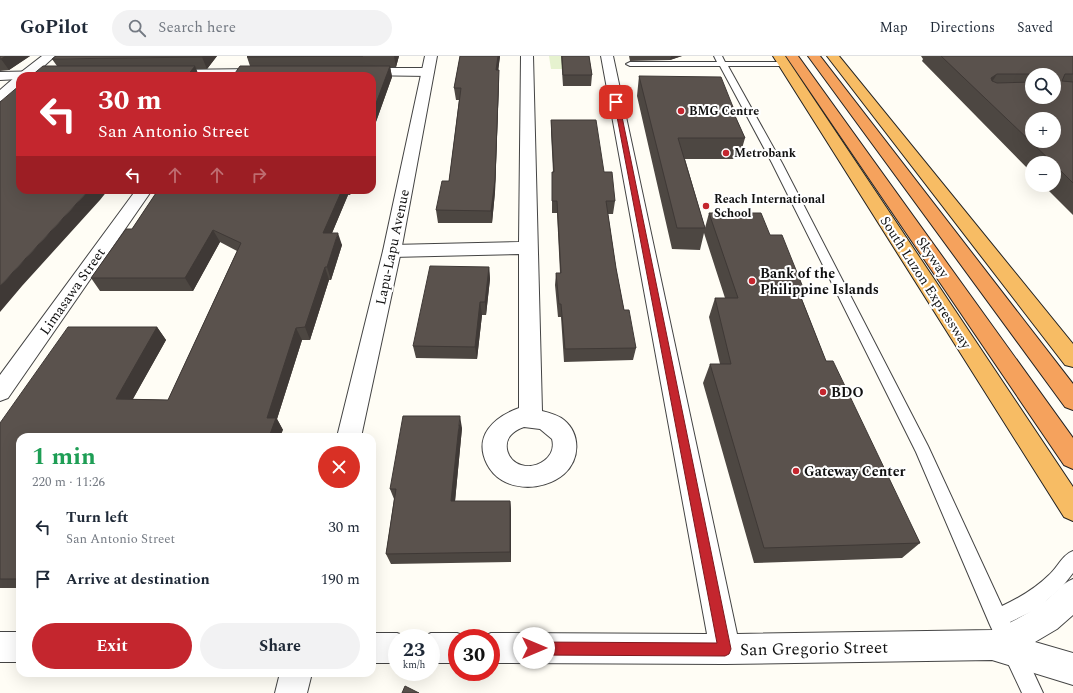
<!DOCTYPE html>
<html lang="en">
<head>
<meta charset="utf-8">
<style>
	body { margin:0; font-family:Spectral,serif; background:#f2f2f3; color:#1f2937; height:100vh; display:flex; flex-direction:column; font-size:15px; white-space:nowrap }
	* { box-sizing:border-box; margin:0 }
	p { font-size:13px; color:#747a83 }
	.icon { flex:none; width:22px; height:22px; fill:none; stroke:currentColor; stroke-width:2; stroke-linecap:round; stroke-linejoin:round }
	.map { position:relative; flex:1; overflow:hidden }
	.side { position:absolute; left:16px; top:377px; width:360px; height:244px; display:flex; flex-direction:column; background:#fff; border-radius:12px; box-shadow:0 4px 16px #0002 }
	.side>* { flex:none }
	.top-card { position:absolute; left:16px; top:16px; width:360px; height:122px; border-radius:12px; box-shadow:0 4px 16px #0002; background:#c4262e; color:#fff; overflow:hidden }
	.tools { position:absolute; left:1025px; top:12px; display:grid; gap:8px }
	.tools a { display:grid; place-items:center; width:36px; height:36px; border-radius:50%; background:#fff; box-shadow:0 4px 16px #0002; font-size:20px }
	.speed { position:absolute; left:388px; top:573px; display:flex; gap:8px; font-size:20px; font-weight:700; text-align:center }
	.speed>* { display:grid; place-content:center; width:52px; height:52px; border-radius:50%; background:#fff; box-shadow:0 4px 16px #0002; line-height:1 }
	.speed small { font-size:10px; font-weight:400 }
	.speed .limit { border:6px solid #d22; background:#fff; color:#111 }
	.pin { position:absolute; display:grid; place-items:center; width:34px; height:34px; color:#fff; margin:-17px; border-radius:8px; box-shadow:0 2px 6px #0006 }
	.me { position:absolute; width:44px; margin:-22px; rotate:90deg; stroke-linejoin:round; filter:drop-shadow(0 0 3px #0008) }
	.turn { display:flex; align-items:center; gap:14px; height:84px; padding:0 16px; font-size:18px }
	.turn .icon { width:52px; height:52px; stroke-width:2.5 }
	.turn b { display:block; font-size:28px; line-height:34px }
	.lanes { display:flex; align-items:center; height:38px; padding:0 16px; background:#0003; justify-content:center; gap:20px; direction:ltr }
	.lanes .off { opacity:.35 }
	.round { display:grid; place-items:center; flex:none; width:42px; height:42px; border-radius:21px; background:#f2f2f3 }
	.head { display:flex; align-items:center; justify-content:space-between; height:68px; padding:0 16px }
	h1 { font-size:24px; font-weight:700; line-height:30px; color:#1e9e55 }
	.cta { display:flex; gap:8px; margin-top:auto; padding:8px 16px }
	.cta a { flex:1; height:46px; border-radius:24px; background:#c4262e; color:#fff; font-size:16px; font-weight:700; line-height:46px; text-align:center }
	.cta a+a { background:#f2f2f3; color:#1f2937 }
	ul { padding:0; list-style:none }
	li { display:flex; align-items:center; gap:12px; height:52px; padding:0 16px }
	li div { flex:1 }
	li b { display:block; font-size:15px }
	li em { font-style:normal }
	header { display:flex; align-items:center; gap:24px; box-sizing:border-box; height:56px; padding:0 20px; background:#fff; border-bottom:1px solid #e0e1e3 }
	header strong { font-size:19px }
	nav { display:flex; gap:22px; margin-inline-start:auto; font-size:14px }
	.search { width:280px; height:36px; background:#f2f2f3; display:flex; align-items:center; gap:10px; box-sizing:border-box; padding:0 14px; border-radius:22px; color:#747a83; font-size:15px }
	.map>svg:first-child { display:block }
	.pitch { fill:#e6f2cf }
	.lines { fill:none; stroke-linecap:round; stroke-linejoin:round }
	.service-casing { stroke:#444; stroke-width:2 }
	.minor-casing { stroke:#444; stroke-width:2 }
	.tertiary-casing { stroke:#444; stroke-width:2 }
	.trunk-casing { stroke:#222; stroke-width:2 }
	.motorway-casing { stroke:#222; stroke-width:2 }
	.service { fill:#fff; fill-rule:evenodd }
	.minor { fill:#fff; fill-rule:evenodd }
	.tertiary { fill:#fff; fill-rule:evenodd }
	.trunk { fill:#f7bc64; fill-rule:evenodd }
	.motorway { fill:#f5a25d; fill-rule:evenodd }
	.wall { fill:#4d4742; fill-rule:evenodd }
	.shaded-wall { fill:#3f3936 }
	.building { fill:#5a524d; stroke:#3f3936; fill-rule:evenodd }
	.route { fill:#c4262e; stroke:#7f191e }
	.poi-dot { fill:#c4262e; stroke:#fff; stroke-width:1.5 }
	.labels { text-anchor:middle; stroke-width:4; stroke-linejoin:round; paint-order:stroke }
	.far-poi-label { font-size:12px; font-weight:bold; fill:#111; stroke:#fff; text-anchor:start }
	.street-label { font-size:14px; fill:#111; stroke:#fff }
	.poi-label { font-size:14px; font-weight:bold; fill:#111; stroke:#fff; text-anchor:start }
	.near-street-label { font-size:17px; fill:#111; stroke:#fff }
</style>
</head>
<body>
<header>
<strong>GoPilot</strong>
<div class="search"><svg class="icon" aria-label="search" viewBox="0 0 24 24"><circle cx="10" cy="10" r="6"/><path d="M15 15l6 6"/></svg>Search here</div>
<nav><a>Map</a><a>Directions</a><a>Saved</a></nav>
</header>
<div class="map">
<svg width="1073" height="637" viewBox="0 0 1073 637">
	<rect width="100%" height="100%" fill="#fffdf5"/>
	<path class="pitch" d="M549,0h36l3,13h-37z"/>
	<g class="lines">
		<g class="service-casing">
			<path id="service" d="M714,0h8l3,6h60l4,2 -4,2h-57l54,97 146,283 74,160c17,-8 34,-18 47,-31 9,-8 13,-20 24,-24v22l-11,14 -25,22 -27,13 33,71h-21l-32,-68 -74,-173 -144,-289 -52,-97h-90l-4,-2 4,-2h87z"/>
		</g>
		<g class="minor-casing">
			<path id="minor" d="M521,0h12l9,355c8,2 16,4 22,9 17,14 16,40 0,54 -22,19 -63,18 -77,-10 -14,-28 7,-47 32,-56v-154l-127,3 -6,-2 -3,-4 3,-4 6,-2 127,-3zM524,371l16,2 12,10c5,18 -15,31 -31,26 -15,-5 -19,-23 -8,-32 3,-3 8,-5 11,-6z
				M601,0h12l124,578 255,-4c19,-7 36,-16 52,-28 11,-8 17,-18 29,-23v36l-16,14 -22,13 38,11v32l-81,-25 -267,4 -234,-1v-25h-11l11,-5 216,1z
				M361,12h67l4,1 2,3 -2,3 -4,1 -71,-1 -2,-3 2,-3z
				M265,13l4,1 2,3 -2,3h-105l-1,-2 1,-3 5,-1z
				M49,15l5,1 1,4h-35v3l-20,1v-8z
				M136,134h16l-144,208 -8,3v-26z
				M0,576h20v30h-20z
				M372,577h25l11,4 -11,1v25h-25z
				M431,577h26l11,4 -11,1v25h-26v-25h-11z"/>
		</g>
		<g class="tertiary-casing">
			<path id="tertiary" d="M42,0h13l-22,20h-13v11l-15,13 -5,1v-11l15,-13 4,-1 1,-3z
				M425,0h12l-36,195 -40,186h-24l46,-186z
				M280,617h32l-5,20h-32z"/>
		</g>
		<g class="trunk-casing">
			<path id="trunk" d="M773,0h12l288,431v34l-9,-4z
				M827,0h12l234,288v23l-8,-2z"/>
		</g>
		<g class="motorway-casing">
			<path id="motorway" d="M786,0h12l275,382v31l-9,-4z
				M808,0h12l253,328v26l-8,-3z"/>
		</g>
		<use href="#service" class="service"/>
		<use href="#minor" class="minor"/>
		<use href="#tertiary" class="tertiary"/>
		<use href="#trunk" class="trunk"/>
		<use href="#motorway" class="motorway"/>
	</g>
	<path class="wall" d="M0,0h30l-21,14 -9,1z
		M217,0l-10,13h-11l3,7h-168l26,-10 -5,-7z
		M248,0h151l-3,11h-6l2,10 -20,56v-57l-122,-10 -3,-9z
		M460,0h40l-2,14 1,11 -4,111 -3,31h-54l-2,-13 13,-29 10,-81h-3l-2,-12z
		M561,0h28l3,19 -1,11h-28z
		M629,0h53l-12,4 -40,1z
		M921,0h152v159l-30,-30h11v-22h-22v10l-110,-112 1,-2zM1032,19h22l-22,22z
		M639,20l94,31 -1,2 13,29 -6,21h-54l20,69 4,-15 61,22 34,55 -3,7 25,64 94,182 -18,15 -148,5 -51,-180 7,-19h10l-11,-47 6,-19h10l-21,-65 -4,17 -28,-1 -35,-153z
		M551,64l53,52 11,29 -2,13h-5l8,54 8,42 12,38 -3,12 -69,2 -3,-45h-3l-3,-32 1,-12h4l-3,-60h-5v-41h1l-2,-40z
		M158,134h194l-2,5h-2l-16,38 10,12 -11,35h-2l-19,60h-8l-25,79 6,11 -263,7v151h-20v-165l157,-96 9,13 -33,59 35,1 69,-149 -17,-9 -27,49h-93l-9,-13 41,-49z
		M489,211l1,12 -4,36h-4l-5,44 -61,-1 -3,-12z
		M462,372l-7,73h55l1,10v51l-120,2 -5,-10 8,-55 -4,-10z"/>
	<path class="shaded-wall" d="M6,0h24l-21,14 -8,-11z
		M204,0h13l-10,13 -5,-12z
		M394,0h5l-3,11z
		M498,0h2l-3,25 -1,-11z
		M671,0h11l-12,4z
		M195,10l4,10h-12z
		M390,10l2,11 -20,56v-19z
		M499,14v11l-4,111 -3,31 -1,-12z
		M997,18l-10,16 4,-12z
		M89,134h19l-8,10 -78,86 -22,26v-26z
		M342,134h5l1,5 -21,50 -4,-12z
		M348,134h4l-2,5z
		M213,174l7,12 -27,49 -8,-13z
		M338,177l4,12 -11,35 -4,-13z
		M325,211l4,13 -19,60 -5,-13z
		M489,211l1,12 -4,36 -1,-13z
		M480,246l2,13 -5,44 -2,-12z
		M157,271l9,13 -40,71 -10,-12z
		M296,272l6,12 -25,79 6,11 -3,7h-11l-2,-19z
		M460,360l2,12 -8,84 -3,-11z
		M510,445l1,10v51l-1,-10z"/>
	<path class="building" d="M0,0h6l-5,3h-1z
		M56,0h148l-2,1 -150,2z
		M248,0h115l-116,1z
		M460,0h38l-2,14h3l-4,110 -4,31 -55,-1 6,-29h7l12,-93h-7z
		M562,0h27l3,19h-29z
		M941,0h132v18h-8l-3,7 11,1v101l-19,-19v-1h-1zM997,18h46v1h11v22h-22v-15l-35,1 -5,-2 -1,-3zM1032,63h22v22h-22z
		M43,10h152l-8,10h-156z
		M240,10h150l-18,48v-38h-139z
		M639,20l82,1 12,30h-2l14,31h-67l27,90h-28z
		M20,29v105h69l-89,96v-184z
		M551,64h45l8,52h8l3,29h-9l10,67 8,42h5l7,38 -71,1 -4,-45h-2l-3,-31h5l-4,-72h-5v-29h2z
		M158,134h184l-19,43h15l-11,34h-2l-20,60 -9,1 -29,90h9l-7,19h-249v142h-20v-156l68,-96h89l-41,72 52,1 73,-157 -28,-13 -28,48h-94l35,-49h6z
		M709,157h52l9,22h12l22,55h-6l28,71h7l87,182 -156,5 -54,-184h21l-16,-66h23z
		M430,210l59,1 -4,35h-5l-5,45 -62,-1z
		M403,360h57l-9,85h59v51l-124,2 10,-65h-6z
		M405,630l14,7h-17z"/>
	<path class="route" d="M614,45l5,1 112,547 -2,5 -4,2 -191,-1 -5,-2 -2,-5 2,-4 5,-2 183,1z"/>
	<g class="poi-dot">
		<circle cx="681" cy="55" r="4"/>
		<circle cx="726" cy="97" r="4"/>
		<circle cx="706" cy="150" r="4"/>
		<circle cx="752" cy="225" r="4"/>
		<circle cx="823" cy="336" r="4"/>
		<circle cx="796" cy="415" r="4"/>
	</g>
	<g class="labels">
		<g class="far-poi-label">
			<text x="689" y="59">BMG Centre</text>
			<text x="734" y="101">Metrobank</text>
			<text x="714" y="147">Reach International<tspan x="714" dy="14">School</tspan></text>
		</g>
		<g class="street-label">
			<text transform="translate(392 191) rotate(-78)" y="5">Lapu-Lapu Avenue</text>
			<text transform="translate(933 201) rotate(55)" y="5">Skyway</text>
			<text transform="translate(926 226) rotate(57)" y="5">South Luzon Expressway</text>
			<text transform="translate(72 235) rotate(-55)" y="5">Limasawa Street</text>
		</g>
		<g class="poi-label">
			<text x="760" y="222">Bank of the<tspan x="760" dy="16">Philippine Islands</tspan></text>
			<text x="831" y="341">BDO</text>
			<text x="804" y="420">Gateway Center</text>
		</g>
		<g class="near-street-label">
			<text transform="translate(814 592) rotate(-1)" y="6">San Gregorio Street</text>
		</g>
	</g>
</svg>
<div class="tools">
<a><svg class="icon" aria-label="search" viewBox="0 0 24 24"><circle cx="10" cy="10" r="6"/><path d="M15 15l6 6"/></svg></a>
<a>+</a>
<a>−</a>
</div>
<div class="speed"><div>23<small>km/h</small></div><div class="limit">30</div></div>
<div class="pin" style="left:616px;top:46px;background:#d93025"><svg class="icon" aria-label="arrive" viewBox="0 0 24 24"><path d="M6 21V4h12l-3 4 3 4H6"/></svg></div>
<svg class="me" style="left:534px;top:592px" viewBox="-20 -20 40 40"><circle r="19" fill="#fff"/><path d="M0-13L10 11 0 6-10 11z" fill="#c4262e"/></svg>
<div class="top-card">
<div class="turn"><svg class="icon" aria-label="left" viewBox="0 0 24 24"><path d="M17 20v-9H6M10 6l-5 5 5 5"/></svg><div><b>30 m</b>San Antonio Street</div></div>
<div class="lanes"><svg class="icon" aria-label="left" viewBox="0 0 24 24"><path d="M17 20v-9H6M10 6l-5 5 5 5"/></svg><svg class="icon off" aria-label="ahead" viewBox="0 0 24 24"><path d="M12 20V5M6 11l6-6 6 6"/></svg><svg class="icon off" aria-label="ahead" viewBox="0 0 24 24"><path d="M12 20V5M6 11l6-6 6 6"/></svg><svg class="icon off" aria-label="right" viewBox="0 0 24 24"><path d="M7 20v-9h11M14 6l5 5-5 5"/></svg></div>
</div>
<section class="side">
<div class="head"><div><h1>1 min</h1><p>220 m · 11:26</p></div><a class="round" style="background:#d93025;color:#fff"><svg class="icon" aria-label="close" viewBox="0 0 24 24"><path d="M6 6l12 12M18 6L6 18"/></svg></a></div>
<ul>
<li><svg class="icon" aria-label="left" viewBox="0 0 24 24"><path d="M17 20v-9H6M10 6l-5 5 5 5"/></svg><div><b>Turn left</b><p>San Antonio Street</p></div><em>30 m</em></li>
<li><svg class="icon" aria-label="arrive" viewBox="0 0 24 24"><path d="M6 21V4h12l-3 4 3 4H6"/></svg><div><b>Arrive at destination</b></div><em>190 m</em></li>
</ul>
<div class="cta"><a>Exit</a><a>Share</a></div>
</section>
</div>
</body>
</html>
